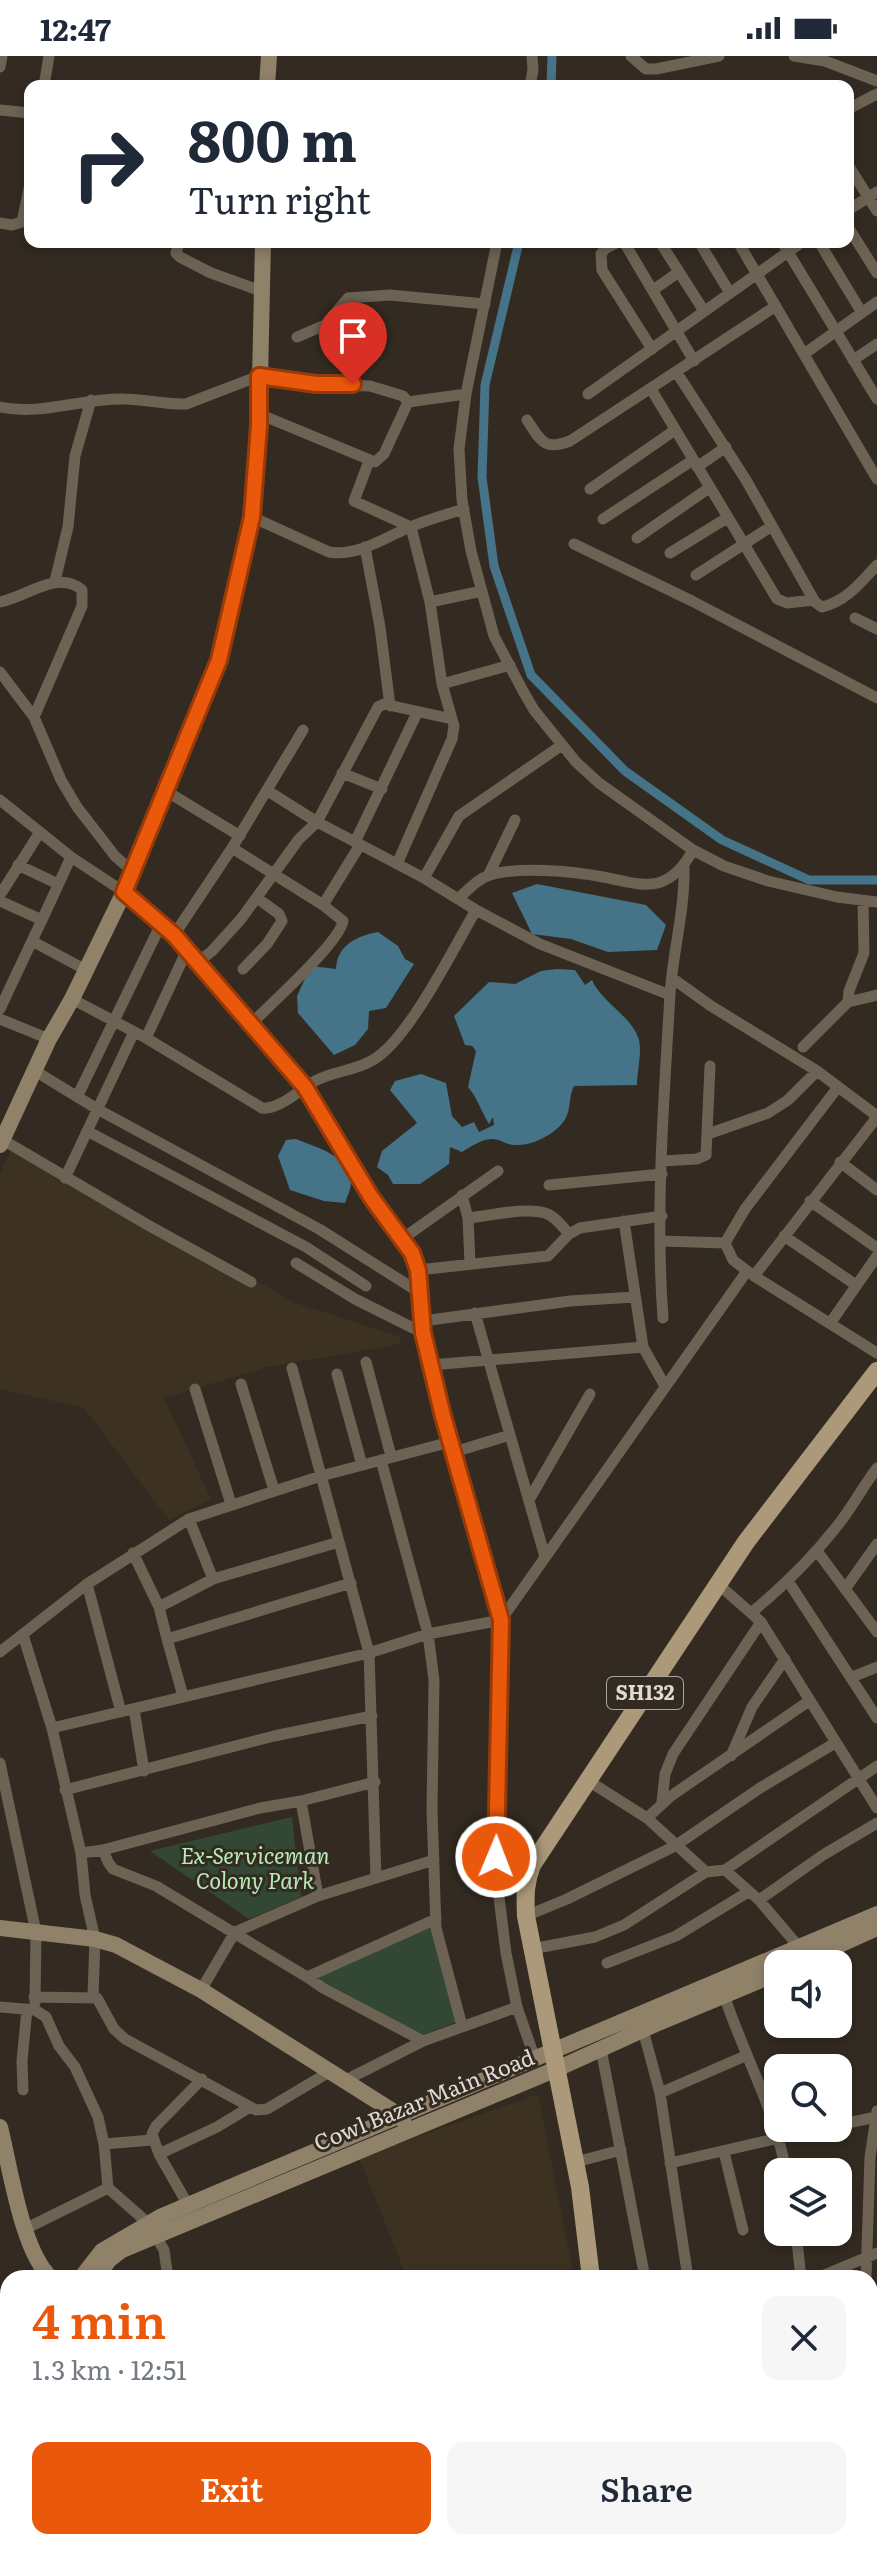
<!DOCTYPE html>
<html lang="en">
<head>
<meta charset="utf-8">
<style>
	body { margin:0; font-family:Literata,serif; background:#f6f6f7; color:#1f2937; height:100vh; display:flex; flex-direction:column; font-size:30px; white-space:nowrap }
	* { box-sizing:border-box; margin:0 }
	p { font-size:26px; color:#747a83 }
	.icon { flex:none; width:44px; height:44px; fill:none; stroke:currentColor; stroke-width:2; stroke-linecap:round; stroke-linejoin:round }
	.map { position:relative; flex:1; overflow:hidden }
	.sheet { position:absolute; left:0px; top:2214px; width:878px; height:280px; display:flex; flex-direction:column; background:#fff; border-radius:24px 24px 0 0; box-shadow:0 4px 12px #0003 }
	.sheet>* { flex:none }
	.top-card { position:absolute; left:24px; top:24px; width:830px; height:168px; border-radius:16px; box-shadow:0 4px 12px #0003; background:#fff; color:#1f2937; overflow:hidden }
	.buttons { position:absolute; left:764px; top:1894px; display:grid; gap:16px }
	.buttons a { display:grid; place-items:center; width:88px; height:88px; border-radius:16px; background:#fff; box-shadow:0 4px 12px #0003; font-size:40px }
	.pin { position:absolute; display:grid; place-items:center; width:68px; height:68px; color:#fff; margin:-82px -34px; border-radius:50% 50% 50% 0; rotate:-45deg; box-shadow:0 0 8px #0007 }
	.pin .icon { rotate:45deg }
	.me { position:absolute; width:88px; margin:-44px; rotate:1deg; stroke-linejoin:round; filter:drop-shadow(0 0 6px #0008) }
	.turn { display:flex; align-items:center; gap:28px; height:168px; padding:0 32px; font-size:36px }
	.turn .icon { width:104px; height:104px; stroke-width:2.5 }
	.turn b { display:block; font-size:56px; line-height:68px }
	.round { display:grid; place-items:center; flex:none; width:84px; height:84px; border-radius:16px; background:#f6f6f7 }
	.summary { display:flex; align-items:center; justify-content:space-between; height:136px; padding:0 32px }
	h1 { font-size:48px; font-weight:600; line-height:60px; color:#ea580c }
	.action { display:flex; gap:16px; margin-top:auto; padding:16px 32px }
	.action a { flex:1; height:92px; border-radius:16px; background:#ea580c; color:#fff; font-size:32px; font-weight:600; line-height:92px; text-align:center }
	.action a+a { background:#f6f6f7; color:#1f2937 }
	.status { display:flex; justify-content:space-between; align-items:center; height:56px; padding:0 40px; background:#fff; direction:ltr }
	.status svg { height:22px; fill:currentColor }
	.map>svg:first-child { display:block }
	.built { fill:#3d3121 }
	.green { fill:#334834 }
	.water { fill:#457387 }
	.lines { fill:none; stroke-linecap:round; stroke-linejoin:round }
	.canal { stroke:#457387; stroke-width:9 }
	.street { stroke:#6c6354; stroke-width:11 }
	.secondary { stroke:#908269; stroke-width:16 }
	.primary { stroke:#ab9979; stroke-width:18 }
	.route-casing { stroke:#983908; stroke-width:20 }
	.route { stroke:#ea580c; stroke-width:14 }
	.labels { text-anchor:middle; stroke-width:6; stroke-linejoin:round; paint-order:stroke }
	.shield { fill:#332b21; stroke:#aca69e; stroke-width:2 }
	.shield-label { font-size:20px; font-weight:bold; fill:#e0dad3 }
	.park-label { font-size:22px; font-style:italic; fill:#b6ebb7; stroke:#332b21 }
	.street-label { font-size:22px; fill:#e0dad3; stroke:#332b21 }
</style>
</head>
<body>
<div class="status"><b>12:47</b><svg viewBox="0 0 49 12"><path d="M0 12V9h3v3zM5 12V6h3v6zM10 12V3h3v9zM15 12V0h3v12zM26 1h20v11H26zM47 4h2v5h-2z"/></svg></div>
<div class="map">
<svg width="877" height="2494" viewBox="0 0 877 2494">
	<rect width="100%" height="100%" fill="#332b21"/>
	<path class="built" d="M14,1087l281,160 106,34 -1,7 -133,23 -103,31 47,101 -42,21 -85,-112 -84,-19v-215z
		M538,2038l36,184h-167l-48,-120z"/>
	<path class="green" d="M292,1761l9,80 -52,22 -99,-68z
		M432,1869l25,97 -35,13 -105,-57z"/>
	<path class="water" d="M537,828l109,21 20,20 -9,25 -49,2 -37,-13 -39,-5 -20,-41z
		M378,876l20,14 7,13 9,5 -28,44 -17,3 -1,18 -13,16 -21,10 -36,-42 -1,-17 14,-30 25,3c1,-24 21,-33 42,-37z
		M557,913l18,1 10,15 7,-5c10,23 40,36 47,60 3,13 -2,32 -2,45l-63,1c-6,11 -2,23 -10,35 -10,14 -32,25 -49,24 -9,0 -16,-7 -24,-6 -11,1 -19,7 -29,13l-12,-5 -1,17 -29,20h-27l-5,-9 -11,-8 5,-16 35,-28 -27,-33 5,-9 26,-7 25,9 6,33 10,11 12,-5 5,10 15,-7 -1,-8 -4,7c-8,-13 -11,-25 -21,-37l8,-36 -4,-5 -7,-1 -11,-29 35,-34 26,2 26,-13z
		M296,1083c21,9 54,16 55,44 0,6 -4,14 -6,20l-21,-2 -34,-11 -12,-34 8,-16z"/>
	<g class="lines">
		<path class="canal" d="M551,30l1,-30
			M519,186l-34,143 -3,92 12,89 37,109 94,96 97,69 87,40h68"/>
		<path class="street" d="M631,0l15,13h10l63,-13
			M794,0l31,5 52,20
			M0,11l2,-11
			M44,30l5,-30
			M530,30l3,-16 -1,-14
			M848,53l29,-15
			M0,54l30,3
			M848,109l29,46
			M848,154l29,-18
			M0,167l12,2 10,-3 8,-38
			M848,171l29,46
			M179,186l-3,11 4,4 31,16 50,18
			M497,186l-31,152 -7,55 3,51 9,51 23,85 29,55 11,19 42,52 23,21 94,67 31,16 44,15 69,16 40,5
			M618,186l-13,7 -4,5 1,16 50,79
			M624,186l70,119
			M660,186l44,69
			M699,186l31,51
			M738,186l139,237
			M782,186l95,157
			M819,186l43,71
			M653,234l26,-18
			M297,281l28,-12 23,-27 42,-3 95,9
			M804,298l73,-52
			M853,304l24,-16
			M677,317l69,107 69,122 7,5c25,-6 39,-25 55,-42
			M651,333l126,210 10,4 27,-3
			M588,338l214,-152
			M408,346l58,-8
			M0,351c41,9 82,-9 124,-8 21,0 41,6 62,5l73,-28 57,8 54,2 33,10 5,6 -24,52 -9,8 -116,-48
			M527,364c14,21 17,31 43,21l206,-135
			M369,405l-15,40 57,26 19,75 12,82 12,42 -2,13 -55,125
			M697,411l29,-20
			M590,433l85,-59
			M252,461l77,35c28,5 55,-14 79,-24 18,-8 37,-13 56,-19
			M603,463l90,-59
			M637,482l72,-50
			M574,488l118,57 185,97
			M365,491l15,80 10,79
			M670,497l57,-35
			M696,519l76,-49
			M55,525l13,-54 7,-71 16,-56
			M0,546c27,-5 57,-33 82,-12v16l-48,111
			M430,546l52,-11
			M855,562l22,11
			M0,616l34,45 27,63 16,27 38,49 18,16
			M442,628l68,-19
			M342,717l40,16
			M166,735l74,45
			M268,735l49,31 107,56 52,32 64,34 130,51
			M0,744l71,57 53,35 50,43 131,152 66,110 41,56 6,17 5,63 8,32 19,77 51,178 -3,95 -1,167 9,71 11,54 18,52
			M355,786l62,-129
			M232,792l91,57 20,16c-3,21 -72,83 -91,102
			M18,809l40,19
			M488,820l27,-56
			M424,822l35,-62 103,-71
			M0,839l40,-63
			M458,843c9,-8 17,-18 29,-23 28,-10 86,-5 116,1 18,3 37,10 55,6 17,-5 27,-18 35,-33
			M0,845l42,19 -10,21 54,29
			M323,849l37,-60
			M42,864l29,-63
			M174,879l58,-87 71,-118
			M197,907l15,-12 29,-32 58,-80 18,-17 61,-115 6,-3 68,15
			M243,913l24,-25 15,-23 -3,-7 -22,-16
			M672,922l39,28 106,65 60,45
			M72,943l74,39 116,70c18,2 38,-19 53,-27 18,-10 40,-10 58,-21 36,-21 80,-111 103,-150
			M848,946l29,-7
			M0,953l32,-68
			M0,963l49,20
			M146,982l41,-88
			M803,991l45,-45 1,-11 15,-38 -1,-52
			M35,1015l64,39 220,119 103,65
			M77,1041l85,-175
			M877,1061l-123,159 123,77
			M87,1075l219,116 60,39
			M708,1078l60,-21 20,-13 29,-29
			M3,1084l143,84 105,58
			M662,1105l35,-2 9,-4 4,-89
			M840,1106l37,28
			M65,1122l69,-146
			M549,1129l113,-11
			M462,1139l6,23 2,45
			M810,1145l67,47
			M468,1162c21,-2 57,-11 77,-5 10,3 17,13 24,21
			M624,1165l19,126 22,39
			M784,1180l72,49
			M402,1183l96,-68
			M662,1185l63,2
			M296,1207l59,36 68,34
			M418,1214l130,-14 21,-22 11,-6 82,-12
			M750,1217l-17,-13 -8,-17 20,-34 93,-122
			M475,1257l70,244
			M663,1262c-8,-108 1,-217 7,-324 3,-43 15,-84 14,-127
			M423,1265l147,-20 65,-4
			M831,1266l46,-66
			M366,1306l25,94
			M431,1309l212,-18
			M292,1312l77,285 7,225
			M337,1318l25,91
			M241,1328l33,106
			M195,1333l36,115
			M454,1396l56,-17
			M381,1404l47,174 6,46 -2,130 4,118 26,98
			M529,1444l61,-106
			M189,1463l24,60
			M817,1495l60,81
			M133,1497l26,54 8,32
			M788,1525l89,137
			M87,1528l34,128
			M718,1528l43,38 116,186
			M845,1533l32,-45
			M159,1551l54,-28 126,-37
			M752,1556c33,-27 63,-57 89,-91 13,-17 23,-36 36,-53
			M23,1579l29,93 29,125 4,42 10,44 -2,57
			M0,1596l87,-68 102,-65 132,-43 129,-34
			M852,1621l25,-10
			M183,1640l-16,-57 184,-56
			M134,1653l10,62
			M52,1672l317,-75 59,-19 73,-14 246,-349
			M731,1700l21,-49 33,-48
			M0,1707l36,169 -1,71
			M587,1724l60,38 59,54 19,-2 152,-104
			M65,1734l209,-54 98,-20
			M301,1745l17,95
			M662,1746l3,-28 8,-20 88,-132
			M647,1762l24,-22 138,-95
			M103,1794l5,12 5,7 43,17 151,91 129,-58
			M81,1797l22,-3 157,-42 41,-7 74,-19
			M725,1814l34,30 40,47
			M759,1844l64,-45 54,-32
			M526,1860l41,-17 108,-53 85,-58 75,-45
			M532,1893l63,-12 29,-12 82,-53
			M607,1907l69,-27 72,-44
			M307,1921l16,11 100,53
			M201,1934l34,-58 83,-36 116,-36
			M724,1939c20,61 51,113 62,177
			M34,1941l63,1 17,31 11,10 131,71 11,-1 64,-38
			M0,1951l35,3 11,7 13,29 16,21 23,50 6,27 4,44 40,35 16,27 4,28
			M643,1974l17,63 28,185
			M601,1993l44,229
			M346,2024l77,-39 94,-34
			M23,2034l-1,-29 5,-52
			M660,2037l85,-37
			M838,2069l38,-8
			M104,2088l48,-4
			M724,2096l19,78
			M159,2098l58,-27 33,-20
			M576,2106l45,-12
			M670,2107l152,-35
			M188,2149l-29,-51 -7,-20 4,-8 46,-47
			M25,2173l83,-41
			M796,2176l5,46
			M817,2222l60,-25
			M866,2222l4,-121 7,-46
			M0,2253l8,-8
			M0,2303l8,3
			M870,2449l7,-1
			M271,2486l2,8
			M870,2486v8
			M117,2494l2,-8
			M220,2494l4,-8
			M365,2494l2,-8"/>
		<path class="secondary" d="M267,30l2,-30
			M0,1089l49,-106 23,-40 52,-107 95,-232 33,-143 7,-92 4,-183
			M0,1872l95,11 21,6 85,45 198,125 4,5
			M797,1908l80,-36
			M0,2071c10,40 22,125 51,151
			M81,2222l21,-27 60,-35 715,-302
			M96,2222l13,-18 13,-10 437,-182 99,-45 120,-50
			M21,2494v-8"/>
		<path class="primary" d="M591,2222l-11,-91 -54,-271c-1,-20 -1,-33 6,-51l214,-323 131,-171
			M633,2486l1,8"/>
	</g>
	<g class="lines">
		<g class="route-casing">
			<path id="route" d="M353,328h-37l-57,-8v49l-7,92 -33,143 -95,232 50,43 131,152 66,110 41,56 6,17 5,63 20,83 58,204 -5,237"/>
		</g>
		<use href="#route" class="route"/>
	</g>
	<g class="labels">
		<rect class="shield" x="607" y="1621" width="76" height="32" rx="6"/>
		<g class="shield-label">
			<text x="645" y="1644">SH132</text>
		</g>
		<g class="park-label">
			<text x="255" y="1808">Ex-Serviceman<tspan x="255" dy="25">Colony Park</tspan></text>
		</g>
		<g class="street-label">
			<text transform="translate(424 2044) rotate(-22)" y="8">Cowl Bazar Main Road</text>
		</g>
	</g>
</svg>
<div class="buttons">
<a><svg class="icon" aria-label="sound" viewBox="0 0 24 24"><path d="M4 9h4l5-4v14l-5-4H4zM17 9q2 3 0 6"/></svg></a>
<a><svg class="icon" aria-label="search" viewBox="0 0 24 24"><circle cx="10" cy="10" r="6"/><path d="M15 15l6 6"/></svg></a>
<a><svg class="icon" aria-label="layers" viewBox="0 0 24 24"><path d="M12 4l9 5-9 5-9-5zM3 14l9 5 9-5"/></svg></a>
</div>
<div class="pin" style="left:353px;top:328px;background:#d93025"><svg class="icon" aria-label="arrive" viewBox="0 0 24 24"><path d="M6 21V4h12l-3 4 3 4H6"/></svg></div>
<svg class="me" style="left:496px;top:1801px" viewBox="-20 -20 40 40"><circle r="17" fill="#ea580c" stroke="#fff" stroke-width="3"/><path d="M0-11L8 9 0 5-8 9z" fill="#fff"/></svg>
<div class="top-card">
<div class="turn"><svg class="icon" aria-label="right" viewBox="0 0 24 24"><path d="M7 20v-9h11M14 6l5 5-5 5"/></svg><div><b>800 m</b>Turn right</div></div>
</div>
<section class="sheet">
<div class="summary"><div><h1>4 min</h1><p>1.3 km · 12:51</p></div><a class="round"><svg class="icon" aria-label="close" viewBox="0 0 24 24"><path d="M6 6l12 12M18 6L6 18"/></svg></a></div>
<div class="action"><a>Exit</a><a>Share</a></div>
</section>
</div>
</body>
</html>
